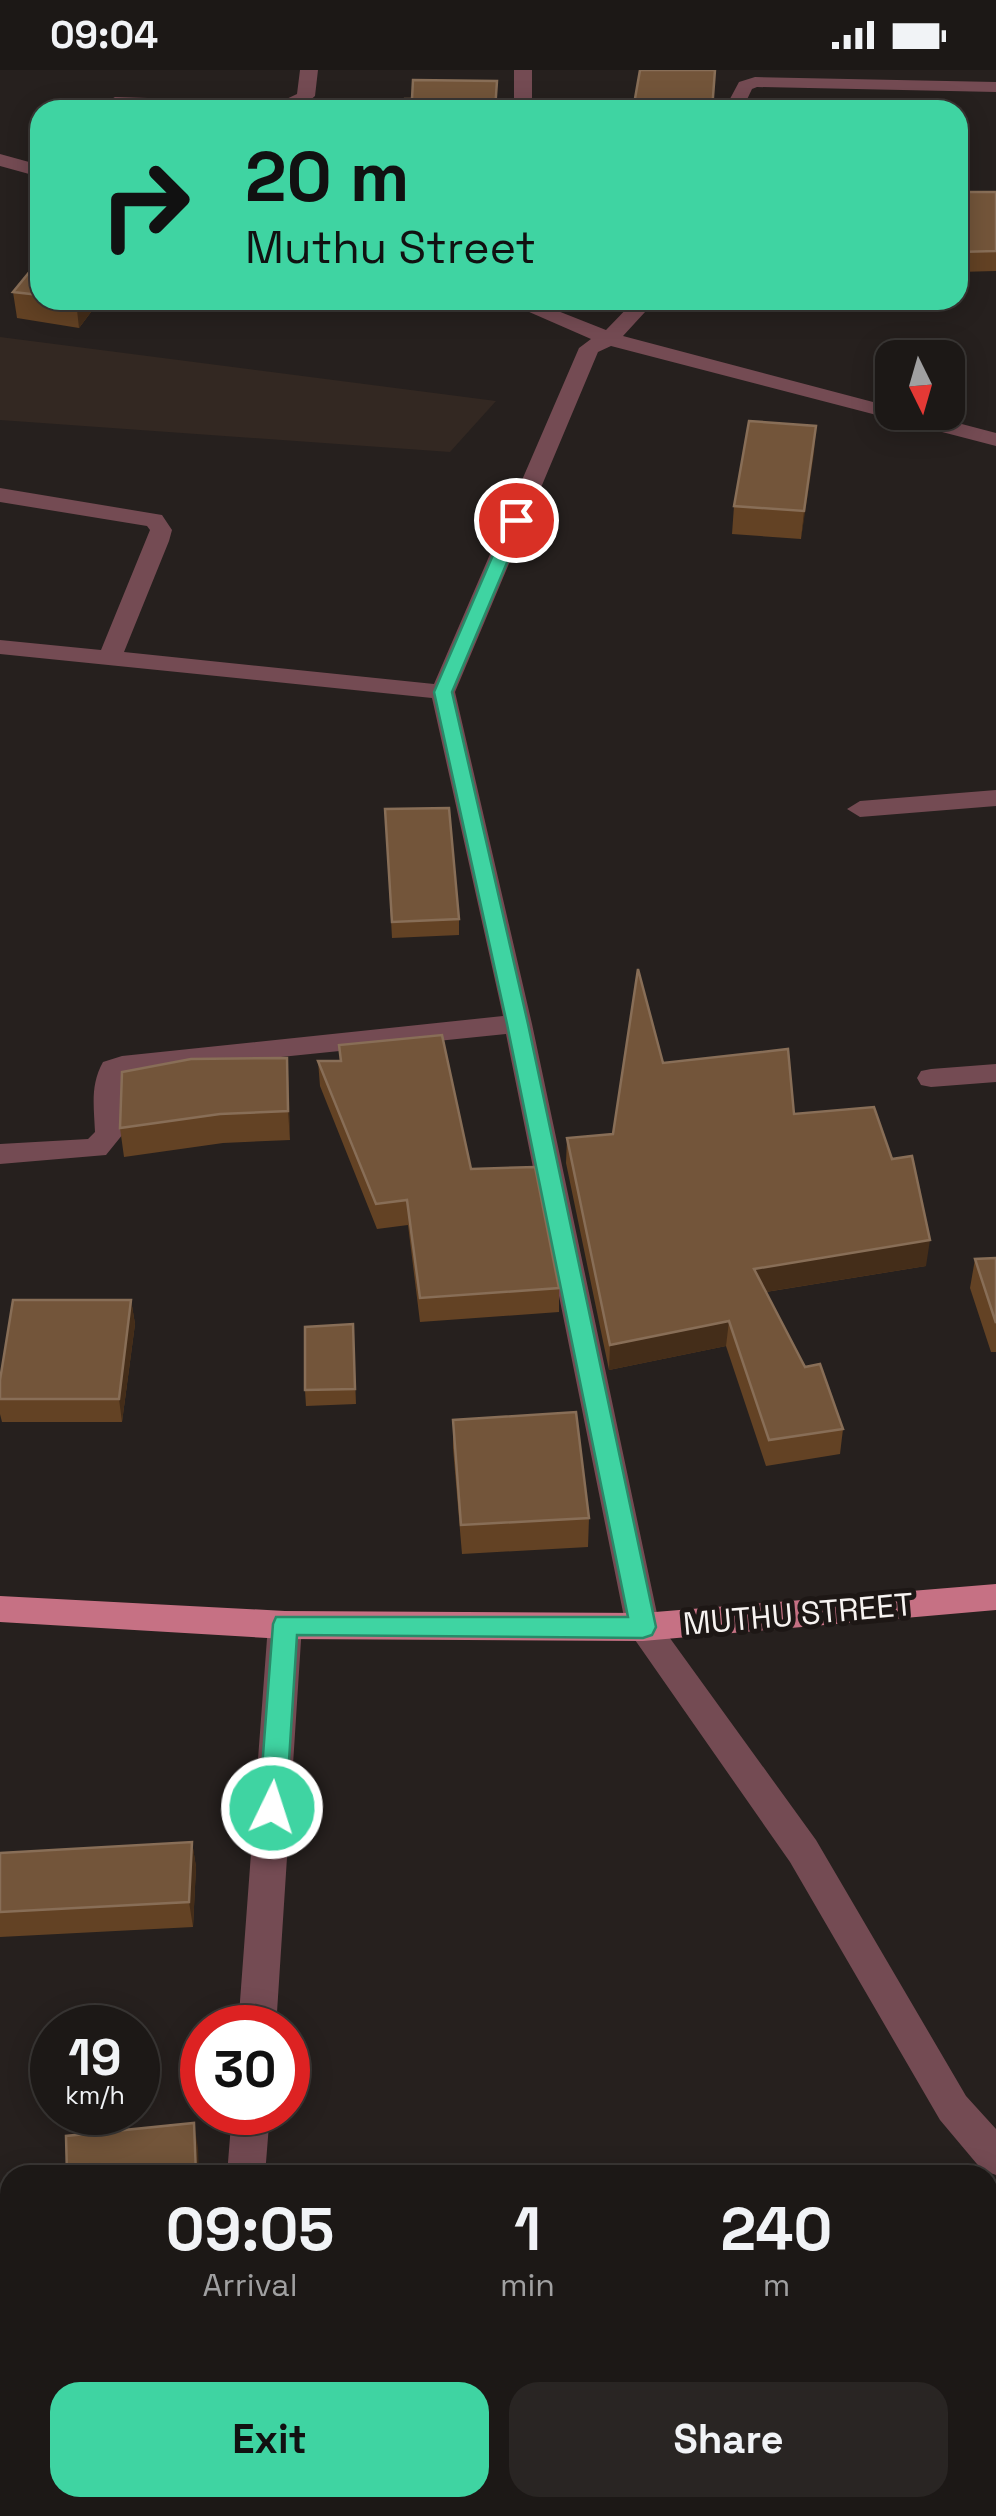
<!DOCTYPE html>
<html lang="en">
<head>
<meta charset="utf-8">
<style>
	body { margin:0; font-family:"Space Grotesk",sans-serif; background:#292523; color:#f1f3f6; height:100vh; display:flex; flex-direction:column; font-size:38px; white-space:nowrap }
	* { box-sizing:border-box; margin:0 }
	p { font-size:32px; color:#a0a0a1 }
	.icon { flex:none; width:55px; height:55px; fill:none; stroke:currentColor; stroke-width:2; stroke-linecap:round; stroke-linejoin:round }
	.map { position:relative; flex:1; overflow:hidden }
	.panel { position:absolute; left:0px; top:2095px; width:998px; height:352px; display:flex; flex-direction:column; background:#1c1816; border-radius:30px 30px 0 0; box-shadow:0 5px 25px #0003,0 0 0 2px #3a3735 }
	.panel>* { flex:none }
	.banner { position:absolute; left:30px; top:30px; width:938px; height:210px; border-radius:30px; box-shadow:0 5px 25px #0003,0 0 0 2px #3a3735; background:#3fd4a2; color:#111; overflow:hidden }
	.needle { width:65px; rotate:175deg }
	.controls { position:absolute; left:875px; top:270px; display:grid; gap:20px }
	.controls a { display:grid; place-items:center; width:90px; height:90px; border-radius:20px; background:#1c1816; box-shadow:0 5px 25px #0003,0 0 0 2px #3a3735; font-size:50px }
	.speed { position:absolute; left:30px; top:1935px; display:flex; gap:20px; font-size:50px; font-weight:700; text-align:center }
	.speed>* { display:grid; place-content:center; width:130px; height:130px; border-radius:50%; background:#1c1816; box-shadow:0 5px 25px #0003,0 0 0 2px #3a3735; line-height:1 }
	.speed small { font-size:25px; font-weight:400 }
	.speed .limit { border:15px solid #d22; background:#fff; color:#111 }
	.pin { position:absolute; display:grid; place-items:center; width:85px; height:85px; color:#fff; margin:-42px; border:5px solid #fff; border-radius:50%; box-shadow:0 2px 10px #0007 }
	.me { position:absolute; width:110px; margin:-55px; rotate:4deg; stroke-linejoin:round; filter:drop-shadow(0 0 8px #0008) }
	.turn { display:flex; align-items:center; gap:35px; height:210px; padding:0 50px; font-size:45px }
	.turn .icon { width:130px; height:130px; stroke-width:2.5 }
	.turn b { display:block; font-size:70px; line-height:85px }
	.eta { display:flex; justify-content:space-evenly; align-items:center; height:170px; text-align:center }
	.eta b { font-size:60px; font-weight:800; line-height:70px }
	.button { display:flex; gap:20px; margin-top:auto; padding:20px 50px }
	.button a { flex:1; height:115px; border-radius:30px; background:#3fd4a2; color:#111; font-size:40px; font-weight:800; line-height:115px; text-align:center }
	.button a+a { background:#292523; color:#f1f3f6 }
	.status { display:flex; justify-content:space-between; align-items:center; height:70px; padding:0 50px; background:#1c1816; direction:ltr }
	.status svg { height:28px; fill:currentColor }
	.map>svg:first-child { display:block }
	.built { fill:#332822 }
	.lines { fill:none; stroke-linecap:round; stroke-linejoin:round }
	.street { fill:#744b53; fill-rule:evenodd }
	.primary { fill:#c67184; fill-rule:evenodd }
	.wall { fill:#634224 }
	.shaded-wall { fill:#442d19 }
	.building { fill:#73553a; stroke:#886e57; stroke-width:2.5 }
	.route { fill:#3fd4a2; stroke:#298a69; stroke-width:2.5 }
	.labels { text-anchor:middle; stroke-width:10; stroke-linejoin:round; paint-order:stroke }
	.street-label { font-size:32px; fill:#f7f3f1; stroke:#1d1715 }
</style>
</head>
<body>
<div class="status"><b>09:04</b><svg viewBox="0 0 49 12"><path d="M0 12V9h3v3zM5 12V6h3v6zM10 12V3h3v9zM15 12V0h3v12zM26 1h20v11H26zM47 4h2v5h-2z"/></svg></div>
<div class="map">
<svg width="996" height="2446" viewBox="0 0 996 2446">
	<rect width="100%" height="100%" fill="#26201e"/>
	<path class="built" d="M0,267l496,64 -46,51 -450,-32z"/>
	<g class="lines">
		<path class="street" d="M300,0h18l-3,26 -13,11 -12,3 -175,-3 -9,-5 9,-5 165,5 17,-8z
			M514,0h18v40h-18z
			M755,7l241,5v10l-239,-5 -5,2 -10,21h-18l15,-28z
			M0,84l40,11v12l-40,-11z
			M502,230h28l76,30 29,-30h21l-33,36 269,71v5h24l80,21v13l-385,-100 -13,6 -143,340 77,332 127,599 157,217 150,256 30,33v46l-14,-5 -42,-50 -150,-258 -164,-235 -120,-593 -372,38 -9,3 -4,11 2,48 -17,21 -106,9v-20l88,-5 7,-7c-1,-25 -5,-47 8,-70l19,-6 381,-40 -71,-318 -432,-44v-14l101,10 49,-120 -3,-4 -147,-24v-14l162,27 10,15 -3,11 -45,111 310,32 145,-336 12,-9z
			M996,720v16l-136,11 -13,-8 13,-8z
			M996,994v18l-65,5 -10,-2 -4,-7 4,-7 10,-2z
			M285,1541l12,4 5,10 -26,403h-38l30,-403 5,-10z
			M232,2042h38l-5,63h-38z
			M202,2438h42l-1,8h-42z"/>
		<path class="primary" d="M996,1514v26l-353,31 -358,-2 -285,-17v-26l285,15 358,2z"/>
	</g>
	<path class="wall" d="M958,122h38v79l-38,1z
		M40,189v41h60l-21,28 -62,-10 -4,-26z
		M816,356l-15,113 -69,-5 2,-28z
		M385,739l74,110v16l-67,3z
		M339,975l132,124 88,119v24l-139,10 -12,-97 -31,4 -57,-143 -2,-25h22z
		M287,988l3,82 -67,3 -99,14 -4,-29z
		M663,993l131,51 98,45 34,107 -160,26 39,75 38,62 -3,25 -74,12 -40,-120 -117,24 -43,-207 1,-25 46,-4z
		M996,1188v94h-5l-21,-64 5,-29z
		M131,1230l4,24 -13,98h-120l-2,-8v-34z
		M353,1254l3,80 -50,2 -1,-16z
		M453,1350l136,98 -1,29 -126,7 -9,-106z
		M192,1772l4,25 -3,60 -193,10v-84z
		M988,2111h8v170h-8z"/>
	<path class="shaded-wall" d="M76,230h24l-21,28 -3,-27z
		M816,356l-2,28 -13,85 3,-28z
		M287,988l2,29 1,53 -2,-29z
		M930,1170l-4,26 -174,28 2,-25z
		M131,1230l4,24 -13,98 -3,-23z
		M729,1251l-3,25 -117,24 1,-25z
		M192,1772l4,25 -3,60 -4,-25z
		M194,2053l4,25 1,27h-3z"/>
	<path class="building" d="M640,0h75l-3,40h-79z
		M413,10l84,1 -2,29h-91l1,-11h7z
		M958,122h38v59l-38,1z
		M40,189v36l-27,-3z
		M749,351l67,5 -12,85 -70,-5z
		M449,738l10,111 -67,3 -7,-113z
		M638,899l25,94 125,-14 6,65 80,-7 18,52 20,-3 18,84 -176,29 51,98 15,-3 23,65 -74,11 -40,-119 -119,24 -43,-207 46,-4z
		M442,965l29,134 64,-2 24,121 -139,10 -13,-98 -31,4 -58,-143h23l-2,-16z
		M287,988l1,53 -68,3 -100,14 2,-56 69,-13z
		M996,1188v65l-21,-64z
		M13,1230h118l-12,99h-119v-19z
		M353,1254l2,65 -50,1v-63z
		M576,1342l13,106 -128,7 -8,-105z
		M192,1772l-3,60 -189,10v-59z
		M194,2053l2,52h-129l-1,-39z
		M988,2111h8v147h-8z"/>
	<path class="route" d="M516,445l9,5 -73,172 76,332 128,603 -4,8 -9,3 -346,-3 -11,173 -4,8 -10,3 -9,-3 -4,-8 14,-184 3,-7h352l-121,-593 -73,-332 74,-172z"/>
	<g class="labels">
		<g class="street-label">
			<text transform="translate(798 1544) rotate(-5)" y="11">MUTHU STREET</text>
		</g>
	</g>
</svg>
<div class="controls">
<a><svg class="needle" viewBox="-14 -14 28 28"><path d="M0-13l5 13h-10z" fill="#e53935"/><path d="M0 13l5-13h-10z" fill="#a0a0a1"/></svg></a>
</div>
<div class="speed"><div>19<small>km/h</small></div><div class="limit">30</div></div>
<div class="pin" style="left:516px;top:450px;background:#d93025"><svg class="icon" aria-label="arrive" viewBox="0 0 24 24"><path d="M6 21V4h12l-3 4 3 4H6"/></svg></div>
<svg class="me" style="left:272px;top:1738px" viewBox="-20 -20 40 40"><circle r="17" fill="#3fd4a2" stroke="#fff" stroke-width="3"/><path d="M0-11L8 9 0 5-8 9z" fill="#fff"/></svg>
<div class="banner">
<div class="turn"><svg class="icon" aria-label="right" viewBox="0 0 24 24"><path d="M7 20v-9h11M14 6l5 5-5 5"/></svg><div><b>20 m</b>Muthu Street</div></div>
</div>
<section class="panel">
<div class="eta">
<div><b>09:05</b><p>Arrival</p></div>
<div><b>1</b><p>min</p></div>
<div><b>240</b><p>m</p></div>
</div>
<div class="button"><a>Exit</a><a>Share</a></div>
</section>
</div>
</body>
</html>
